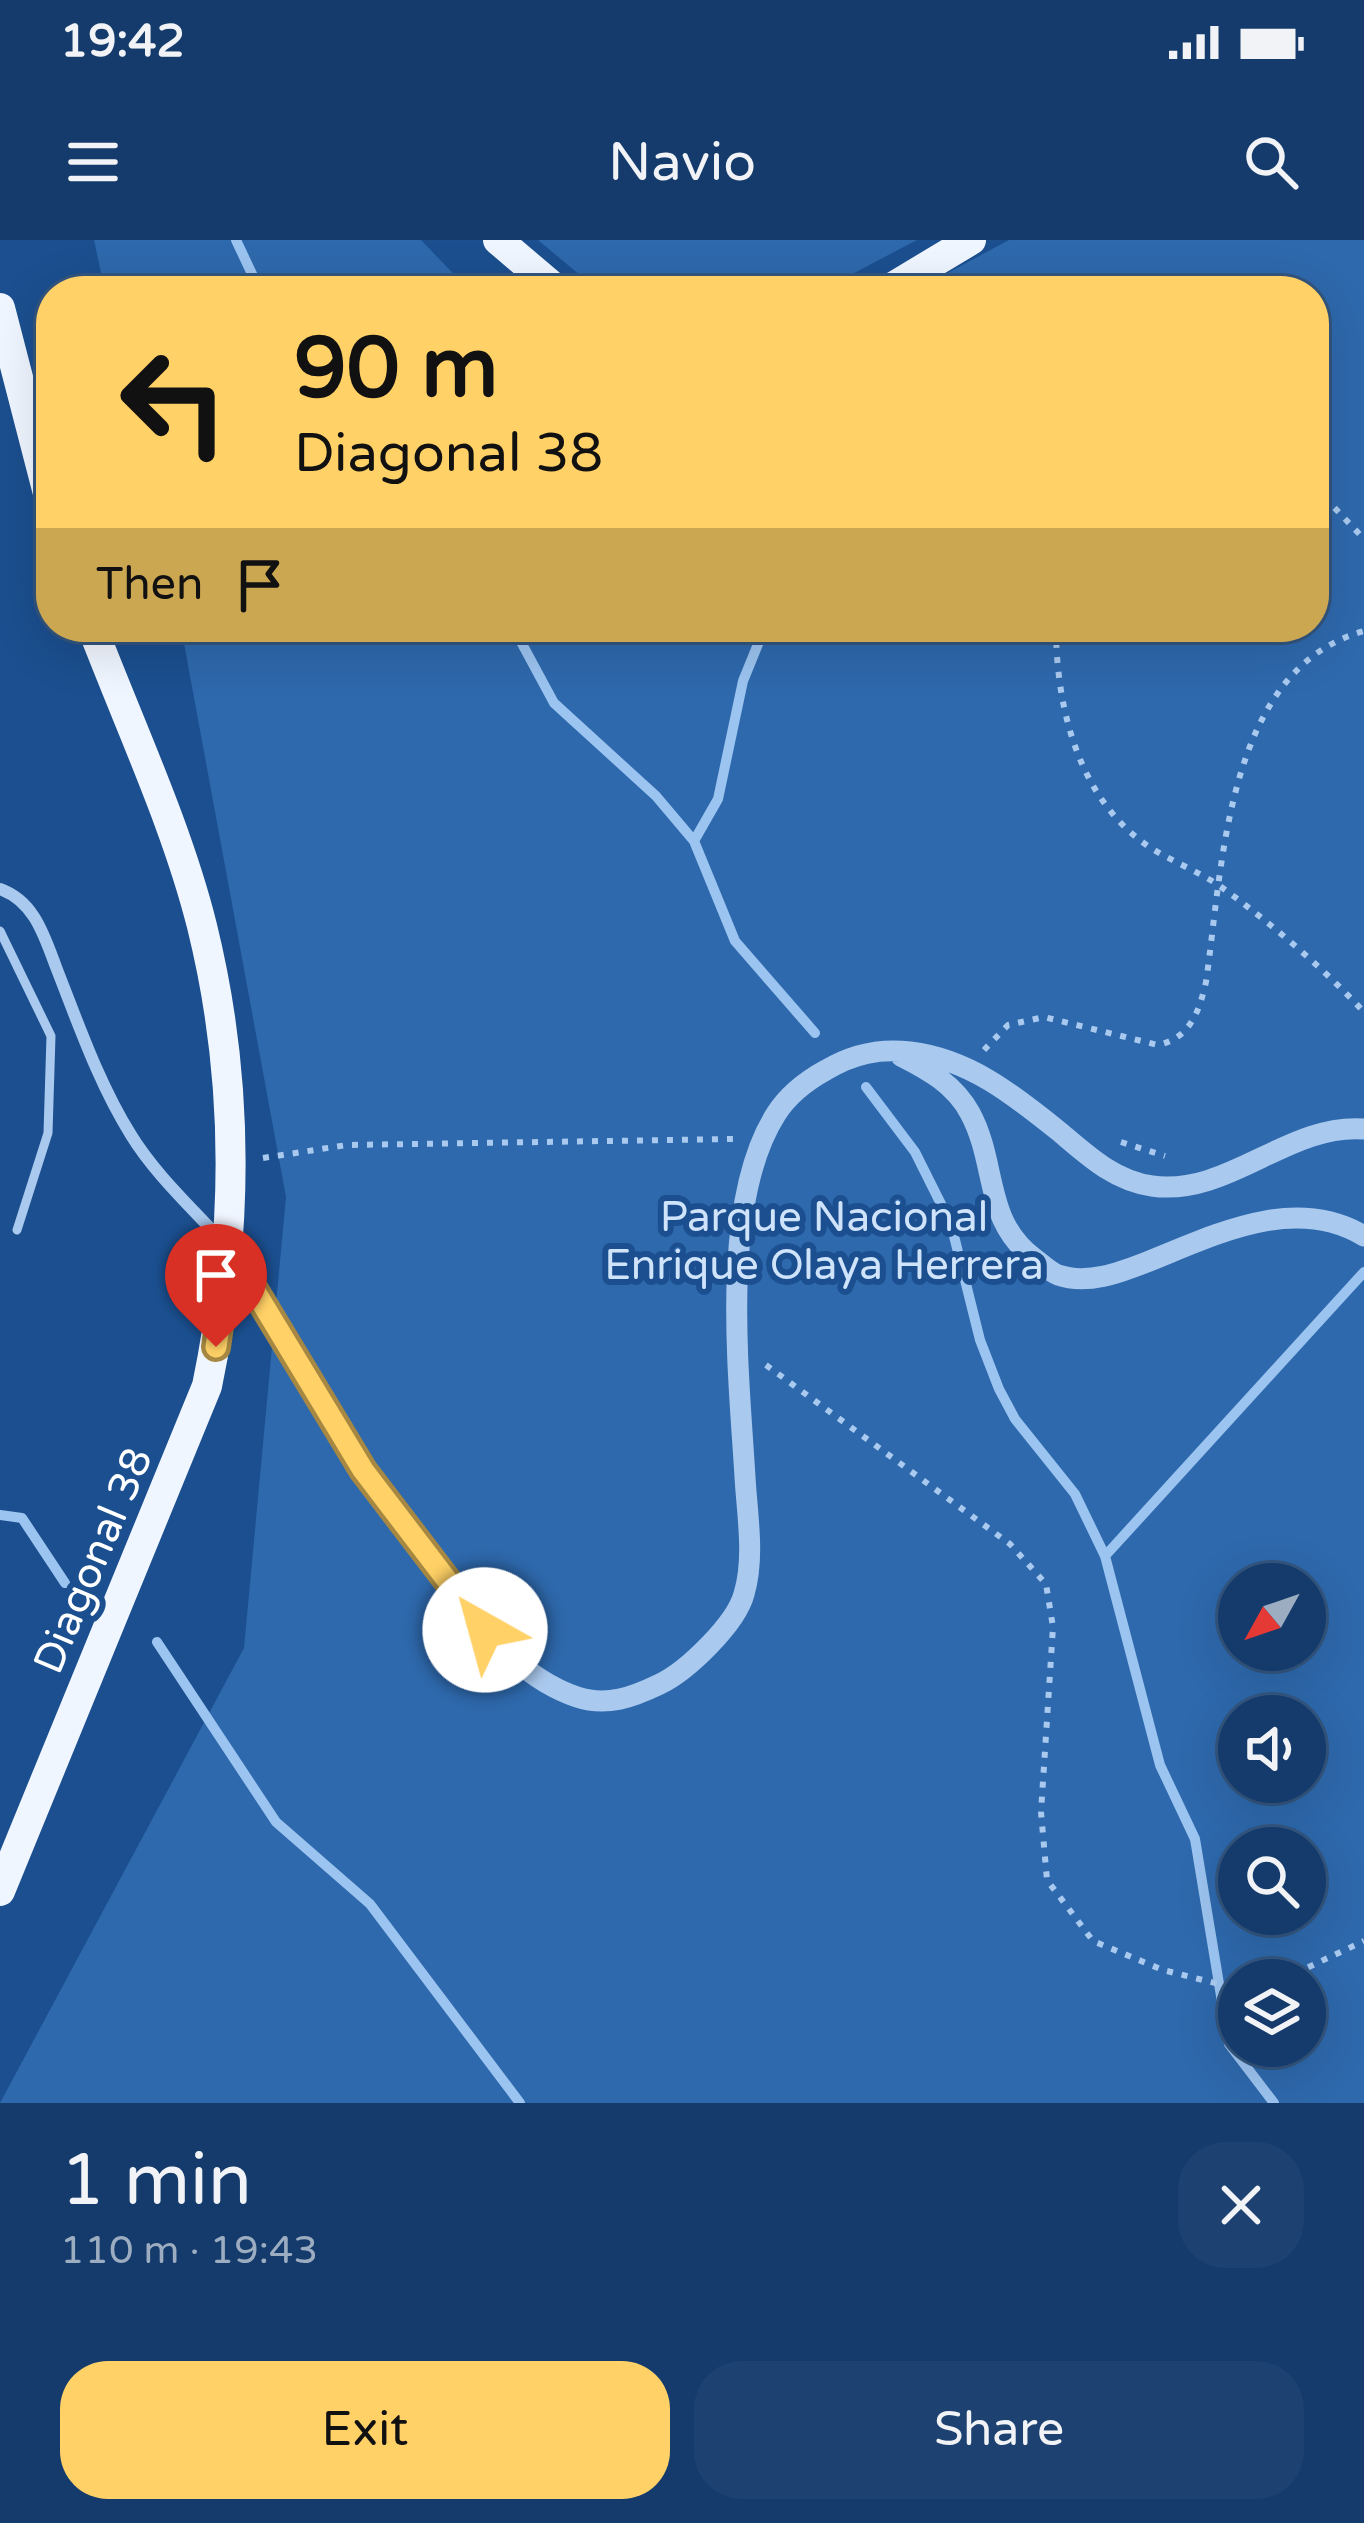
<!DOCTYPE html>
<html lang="en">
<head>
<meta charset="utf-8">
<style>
	body { margin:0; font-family:"Varela Round",sans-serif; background:#1d4271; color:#f1f3f6; height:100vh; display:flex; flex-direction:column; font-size:45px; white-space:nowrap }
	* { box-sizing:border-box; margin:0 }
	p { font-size:39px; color:#9dadc1 }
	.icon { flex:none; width:66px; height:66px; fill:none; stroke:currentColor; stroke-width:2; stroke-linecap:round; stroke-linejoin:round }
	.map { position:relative; height:1863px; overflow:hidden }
	.side { display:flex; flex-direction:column; background:#143b6b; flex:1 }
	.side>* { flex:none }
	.top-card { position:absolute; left:36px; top:36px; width:1293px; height:366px; border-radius:48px; box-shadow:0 12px 48px #0002,0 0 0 3px #33557e; background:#ffd166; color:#111; overflow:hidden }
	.needle { width:78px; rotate:230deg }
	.tools { position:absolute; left:1218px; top:1323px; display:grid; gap:24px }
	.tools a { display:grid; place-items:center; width:108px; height:108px; border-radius:50%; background:#143b6b; box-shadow:0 12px 48px #0002,0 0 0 3px #33557e; font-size:60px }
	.pin { position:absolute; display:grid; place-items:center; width:102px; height:102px; color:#fff; margin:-123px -51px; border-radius:50% 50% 50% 0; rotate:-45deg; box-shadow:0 0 12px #0007 }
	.pin .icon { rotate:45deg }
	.me { position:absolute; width:132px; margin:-66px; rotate:322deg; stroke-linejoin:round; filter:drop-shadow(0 0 9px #0008) }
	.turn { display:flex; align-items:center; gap:42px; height:252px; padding:0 60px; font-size:54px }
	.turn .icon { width:156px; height:156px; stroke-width:2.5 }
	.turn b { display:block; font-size:84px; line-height:102px }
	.then { display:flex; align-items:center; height:114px; padding:0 60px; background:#0003; gap:24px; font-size:45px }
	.round { display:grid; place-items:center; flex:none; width:126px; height:126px; border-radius:48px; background:#1d4271 }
	.head { display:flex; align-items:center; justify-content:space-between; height:204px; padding:0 60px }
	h1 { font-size:72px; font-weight:600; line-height:90px }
	.primary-button { display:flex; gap:24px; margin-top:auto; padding:24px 60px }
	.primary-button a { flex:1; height:138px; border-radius:48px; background:#ffd166; color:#111; font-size:48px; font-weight:600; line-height:138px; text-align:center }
	.primary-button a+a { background:#1d4271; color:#f1f3f6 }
	.status { display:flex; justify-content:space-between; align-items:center; height:84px; padding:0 60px; background:#143b6b; direction:ltr }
	.status svg { height:33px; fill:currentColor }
	header { display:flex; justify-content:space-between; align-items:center; height:156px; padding:0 60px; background:#143b6b; font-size:54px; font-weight:600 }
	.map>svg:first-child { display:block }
	.green { fill:#2e69ad; fill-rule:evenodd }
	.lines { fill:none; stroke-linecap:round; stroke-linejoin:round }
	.stream { stroke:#9cc4f0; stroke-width:10 }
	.path { stroke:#a9c9ee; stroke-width:6; stroke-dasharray:6 9; stroke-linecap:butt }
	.service { stroke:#a9c9ee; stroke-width:9 }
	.minor { stroke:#a9c9ee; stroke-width:12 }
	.tertiary { stroke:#a9c9ee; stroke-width:21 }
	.primary { stroke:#f0f6ff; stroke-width:30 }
	.route-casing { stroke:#a68842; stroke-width:30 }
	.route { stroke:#ffd166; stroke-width:21 }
	.labels { text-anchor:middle; stroke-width:12; stroke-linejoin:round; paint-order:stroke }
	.park-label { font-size:42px; fill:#cfe3fa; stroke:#1b4f8f }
	.street-label { font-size:42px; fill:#fff; stroke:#1b4f8f }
</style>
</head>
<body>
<div class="status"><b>19:42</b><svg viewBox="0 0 49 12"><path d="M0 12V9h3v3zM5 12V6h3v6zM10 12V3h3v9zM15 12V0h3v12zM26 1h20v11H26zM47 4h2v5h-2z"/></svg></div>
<header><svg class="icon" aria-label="menu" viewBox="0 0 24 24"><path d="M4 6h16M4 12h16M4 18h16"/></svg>Navio<svg class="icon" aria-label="search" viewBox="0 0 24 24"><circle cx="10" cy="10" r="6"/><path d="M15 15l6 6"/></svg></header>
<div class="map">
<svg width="1364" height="1863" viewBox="0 0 1364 1863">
	<rect width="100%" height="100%" fill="#1b4f8f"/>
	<path class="green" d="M94,0h327l49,51h-365z
		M538,0h379l-97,51h-221z
		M1009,0h355v1863h-1364l244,-455 42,-451 -105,-570h1133v-336h-400zM1239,1344h66v66h-66zM1239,1476h66v66h-66zM1239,1608h66v66h-66zM1239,1740h66v66h-66z"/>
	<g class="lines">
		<path class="stream" d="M236,0l24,51
			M513,387l41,76 102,93 38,45 41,100 80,92
			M694,601l24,-42 25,-118 22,-54
			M866,847l49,65 36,72 29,116 19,49 16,30 60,75 30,62 55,209 35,74 34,205 45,59
			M0,1275l22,3 43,65
			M1105,1316l259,-284
			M157,1402l119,180 94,82 150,199"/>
		<path class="path" d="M1314,246l50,53
			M1056,387c0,75 20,161 80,210 26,22 61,32 88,52 50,37 98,78 140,123
			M984,810l24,-25 36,-8 114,28c32,-7 41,-33 48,-63 17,-117 20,-313 158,-351
			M1121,902l44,14
			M263,918l84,-13 388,-6
			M766,1125l244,179 36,40 7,43 -12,185 6,68 46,61 70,29 76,19
			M1281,1740l83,-39"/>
		<path class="service" d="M0,691l51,105 -3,97 -31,97"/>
		<path class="minor" d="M0,649c34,12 44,46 56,78 22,56 43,117 75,168 24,39 59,71 90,105"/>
		<path class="tertiary" d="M901,816c28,14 54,29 69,57 28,52 13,108 65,146 7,5 15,13 23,16 29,10 61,-2 89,-13 68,-27 147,-68 217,-26
			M230,1010c67,111 131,223 212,325 37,48 75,102 135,122 30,10 56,0 83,-13 27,-13 76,-60 84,-90 11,-37 3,-80 1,-117 -6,-102 -26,-274 31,-363 12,-19 30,-33 50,-44 27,-16 53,-22 84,-18 60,7 105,44 151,81 27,23 54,48 91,53 76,11 136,-63 212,-57"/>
		<path class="primary" d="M498,0l60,51
			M886,51l85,-51
			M0,68l51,197
			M0,1651l207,-505c32,-154 33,-306 -5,-460 -25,-100 -73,-202 -110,-299"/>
	</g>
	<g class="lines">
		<g class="route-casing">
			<path id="route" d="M216,1107l14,-97 133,220 122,160"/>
		</g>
		<use href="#route" class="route"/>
	</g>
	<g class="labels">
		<g class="park-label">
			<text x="824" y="991">Parque Nacional<tspan x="824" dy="48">Enrique Olaya Herrera</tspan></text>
		</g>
		<g class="street-label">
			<text transform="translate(92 1320) rotate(-67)" y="15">Diagonal 38</text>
		</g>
	</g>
</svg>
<div class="tools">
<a><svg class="needle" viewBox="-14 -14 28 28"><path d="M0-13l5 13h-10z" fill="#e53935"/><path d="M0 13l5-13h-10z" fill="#9dadc1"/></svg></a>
<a><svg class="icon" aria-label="sound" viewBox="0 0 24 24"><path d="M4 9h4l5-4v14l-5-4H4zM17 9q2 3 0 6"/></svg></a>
<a><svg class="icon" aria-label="search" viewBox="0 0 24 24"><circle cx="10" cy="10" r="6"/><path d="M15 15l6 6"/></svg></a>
<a><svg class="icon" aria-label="layers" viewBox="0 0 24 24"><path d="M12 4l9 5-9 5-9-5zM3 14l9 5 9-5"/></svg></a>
</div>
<div class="pin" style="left:216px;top:1107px;background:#d93025"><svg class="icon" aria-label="arrive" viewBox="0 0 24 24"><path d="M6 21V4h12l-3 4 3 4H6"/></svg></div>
<svg class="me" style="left:485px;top:1390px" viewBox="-20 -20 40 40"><circle r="19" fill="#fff"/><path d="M0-13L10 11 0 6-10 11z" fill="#ffd166"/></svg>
<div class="top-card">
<div class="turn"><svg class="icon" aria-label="left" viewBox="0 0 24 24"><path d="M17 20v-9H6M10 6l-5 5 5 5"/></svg><div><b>90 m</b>Diagonal 38</div></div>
<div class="then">Then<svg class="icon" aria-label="arrive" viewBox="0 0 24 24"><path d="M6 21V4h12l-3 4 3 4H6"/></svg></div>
</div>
</div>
<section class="side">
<div class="head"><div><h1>1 min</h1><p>110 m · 19:43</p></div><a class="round"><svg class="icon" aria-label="close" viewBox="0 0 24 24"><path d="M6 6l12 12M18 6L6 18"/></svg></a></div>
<div class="primary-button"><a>Exit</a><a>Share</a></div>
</section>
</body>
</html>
